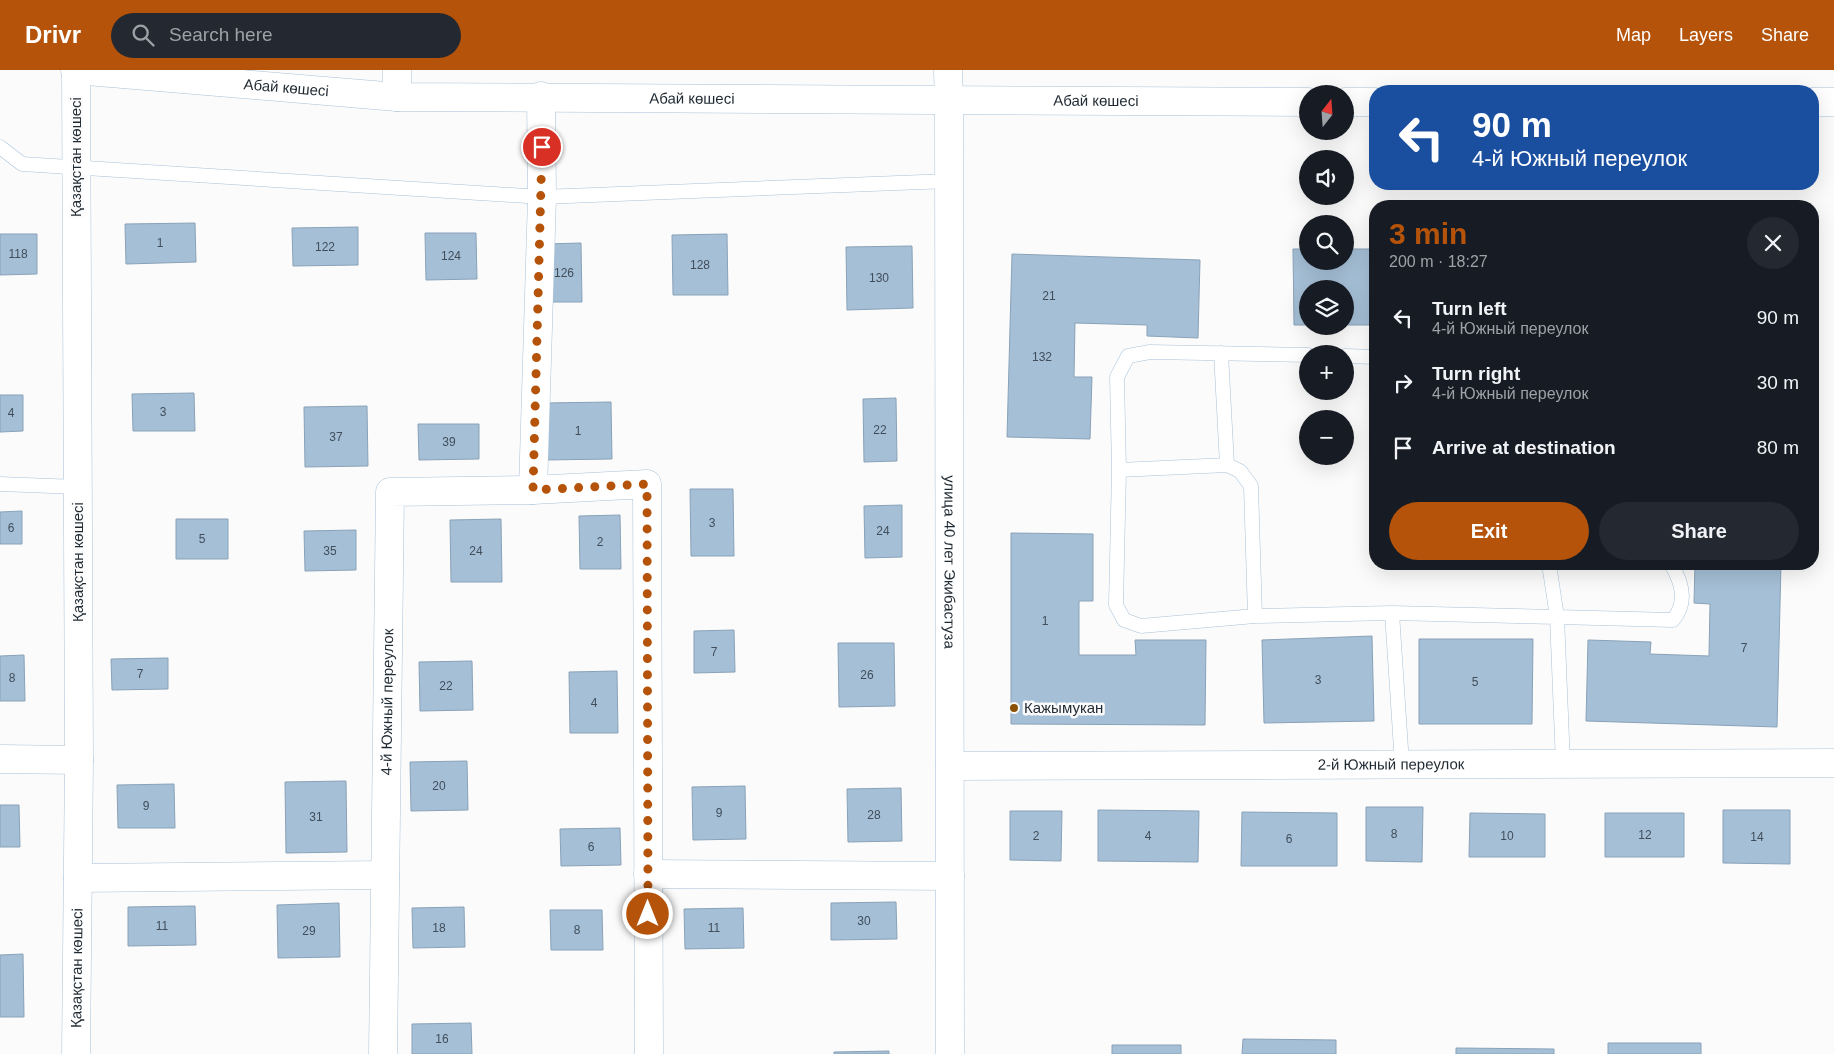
<!DOCTYPE html>
<html lang="en">
<head>
<meta charset="utf-8">
<style>
	body { margin:0; font-family:Arial,sans-serif; background:#242831; color:#f1f3f6; height:100vh; display:flex; flex-direction:column; font-size:19px; white-space:nowrap }
	* { box-sizing:border-box; margin:0 }
	p { font-size:16px; color:#9ea1a6 }
	.icon { flex:none; width:28px; height:28px; fill:none; stroke:currentColor; stroke-width:2; stroke-linecap:round; stroke-linejoin:round }
	.map { position:relative; flex:1; overflow:hidden }
	.side { position:absolute; left:1369px; top:130px; width:450px; height:370px; display:flex; flex-direction:column; background:#171b24; border-radius:20px; box-shadow:0 5px 20px #0002 }
	.side>* { flex:none }
	.banner { position:absolute; left:1369px; top:15px; width:450px; height:105px; border-radius:20px; box-shadow:0 5px 20px #0002; background:#1a4fa0; color:#fff; overflow:hidden }
	.needle { width:32px; rotate:17deg }
	.fabs { position:absolute; left:1299px; top:15px; display:grid; gap:10px }
	.fabs a { display:grid; place-items:center; width:55px; height:55px; border-radius:50%; background:#171b24; box-shadow:0 5px 20px #0002; font-size:25px }
	.pin { position:absolute; display:grid; place-items:center; width:42px; height:42px; color:#fff; margin:-21px; border:2px solid #fff; border-radius:50%; box-shadow:0 1px 5px #0007 }
	.me { position:absolute; width:55px; margin:-28px; rotate:0deg; stroke-linejoin:round; filter:drop-shadow(0 0 4px #0008) }
	.turn { display:flex; align-items:center; gap:18px; height:105px; padding:0 20px; font-size:22px }
	.turn .icon { width:65px; height:65px; stroke-width:2.5 }
	.turn b { display:block; font-size:35px; line-height:42px }
	.round { display:grid; place-items:center; flex:none; width:52px; height:52px; border-radius:26px; background:#242831 }
	.overview { display:flex; align-items:center; justify-content:space-between; height:85px; padding:0 20px }
	h1 { font-size:30px; font-weight:700; line-height:38px; color:#b45309 }
	.action { display:flex; gap:10px; margin-top:auto; padding:10px 20px }
	.action a { flex:1; height:58px; border-radius:30px; background:#b45309; color:#fff; font-size:20px; font-weight:700; line-height:58px; text-align:center }
	.action a+a { background:#242831; color:#f1f3f6 }
	ul { padding:0; list-style:none }
	li { display:flex; align-items:center; gap:15px; height:65px; padding:0 20px }
	li div { flex:1 }
	li b { display:block; font-size:19px }
	li em { font-style:normal }
	header { display:flex; align-items:center; gap:30px; box-sizing:border-box; height:70px; padding:0 25px; background:#b45309; color:#fff }
	header strong { font-size:24px }
	nav { display:flex; gap:28px; margin-inline-start:auto; font-size:18px }
	.search { width:350px; height:45px; background:#242831; display:flex; align-items:center; gap:12px; box-sizing:border-box; padding:0 18px; border-radius:28px; color:#9ea1a6; font-size:19px }
	.map>svg:first-child { display:block }
	.building { fill:#a5bfd6; stroke:#89a2b8 }
	.lines { fill:none; stroke-linecap:round; stroke-linejoin:round }
	.lane-casing { stroke:#a8c2d8; stroke-width:15 }
	.street-casing { stroke:#a8c2d8; stroke-width:29 }
	.secondary-casing { stroke:#a8c2d8; stroke-width:29 }
	.lane { stroke:#fff; stroke-width:14 }
	.street { stroke:#fff; stroke-width:28 }
	.secondary { stroke:#fff; stroke-width:28 }
	.route { stroke:#b45309; stroke-width:9; stroke-dasharray:0 16.2 }
	.poi-dot { fill:#8a5106; stroke:#fbfbfb; stroke-width:2 }
	.labels { text-anchor:middle; stroke-width:5; stroke-linejoin:round; paint-order:stroke }
	.number-label { font-size:12px; fill:#404e5b }
	.street-label { font-size:15px; fill:#1f2932; stroke:#fbfbfb }
	.poi-label { font-size:15px; fill:#1f2932; stroke:#fbfbfb; text-anchor:start }
</style>
</head>
<body>
<header>
<strong>Drivr</strong>
<div class="search"><svg class="icon" aria-label="search" viewBox="0 0 24 24"><circle cx="10" cy="10" r="6"/><path d="M15 15l6 6"/></svg>Search here</div>
<nav><a>Map</a><a>Layers</a><a>Share</a></nav>
</header>
<div class="map">
<svg width="1834" height="984" viewBox="0 0 1834 984">
	<rect width="100%" height="100%" fill="#fbfbfb"/>
	<path class="building" d="M195,153l1,39 -70,2 -1,-40z
		M358,157v38l-65,1 -1,-38z
		M425,163h51l1,46 -51,1z
		M0,164h37v40l-37,1z
		M727,164l1,61h-55l-1,-60z
		M581,173l1,59h-35l-1,-58z
		M912,176l1,62 -66,2 -1,-63z
		M1293,179h15v12h37v-12h30v76h-30v-36h-37v36h-14z
		M1012,184l188,6 -2,78 -51,-2v-11l-72,-2 -1,54h18l-2,62 -83,-2z
		M194,323l1,38h-62l-1,-37z
		M0,325h23v36l-23,1z
		M896,328l1,63 -33,1 -1,-63z
		M611,332l1,57 -67,1v-57z
		M367,336l1,60 -63,1 -1,-60z
		M418,354h61v35l-60,1z
		M690,419h43l1,67h-43z
		M902,435v52l-37,1 -1,-52z
		M22,441v33h-22v-32z
		M620,445l1,54h-41l-1,-53z
		M176,449h52v40h-52z
		M501,449l1,63h-51l-1,-62z
		M356,460v40l-51,1 -1,-40z
		M1011,463l82,1v67h-14v54h57l-1,-15h71l-1,85 -194,-1z
		M1695,494h86l-4,163 -191,-6 2,-81 63,2 -1,12 59,2 1,-52 -16,-1z
		M734,560l1,42 -41,1v-42z
		M1372,566l2,85 -110,2 -2,-83z
		M1419,569h114l-1,85h-113z
		M838,573h56l1,63 -56,1z
		M24,585l1,46h-25v-45z
		M168,588v31l-56,1 -1,-31z
		M472,591l1,49 -53,1 -1,-49z
		M617,601l1,62h-48l-1,-61z
		M467,691l1,49 -57,1 -1,-49z
		M346,711l1,71 -61,1 -1,-71z
		M174,714l1,44h-57l-1,-43z
		M745,716l1,53 -53,1 -1,-53z
		M901,718l1,53 -54,1 -1,-53z
		M0,735h19l1,42h-20z
		M1366,737h57l-1,55 -56,-1z
		M1098,740l101,1 -1,51 -100,-1z
		M1723,740h67v54l-67,-1z
		M1010,741h52l-1,50 -51,-1z
		M1242,742l95,1v53h-96z
		M1470,743l75,1v43h-76z
		M1605,743h79v44h-79z
		M620,758l1,37 -60,1 -1,-37z
		M896,832l1,37 -66,1v-37z
		M339,833l1,54 -62,1 -1,-53z
		M195,836l1,39 -68,1v-39z
		M464,837l1,40 -52,1 -1,-40z
		M743,838l1,40 -59,1 -1,-40z
		M550,840h52l1,40h-52z
		M23,884l1,63h-24v-62z
		M471,953l1,31h-60v-30z
		M1243,969l93,1v14h-94z
		M1608,973h93v11h-93z
		M1112,975h69v9h-69z
		M1456,978l98,1v5h-98z
		M889,981v3h-55v-2z"/>
	<g class="lines">
		<g class="lane-casing">
			<path id="lane" d="M0,77l22,17 520,33 407,-16
				M1221,283l6,112
				M1308,285l-158,-3 -22,4 -11,21 2,93 -3,135 8,15 17,6 114,-10 137,-3 10,151
				M1345,286l30,1
				M1119,400l108,-5 13,6 11,15 4,130
				M0,414l78,3
				M1392,543l165,4 -8,-53
				M1563,694l-6,-147 116,3c15,-18 9,-38 -2,-56"/>
		</g>
		<g class="street-casing">
			<g id="street">
				<path d="M948,0l1,31"/>
				<path d="M541,26l1,101 -9,293 114,-6 2,570"/>
				<path d="M397,27v-27"/>
				<path d="M0,689l79,1"/>
				<path id="s1" d="M950,696l884,-3"/>
				<path d="M648,804l302,2"/>
				<path d="M78,808l307,-3"/>
				<path id="s2" d="M76,984l3,-294 -3,-690"/>
				<path id="s3" d="M383,984l7,-562 143,-2"/>
			</g>
		</g>
		<g class="secondary-casing">
			<g id="secondary">
				<path id="s4" d="M75,0l322,27 911,5"/>
				<path id="s5" d="M949,31l1,953"/>
				<path d="M1345,32h30"/>
				<path d="M1812,32h22"/>
			</g>
		</g>
		<use href="#lane" class="lane"/>
		<use href="#street" class="street"/>
		<use href="#secondary" class="secondary"/>
	</g>
	<g class="lines">
		<path class="route" d="M542,77l-9,343 114,-6 1,430"/>
	</g>
	<circle class="poi-dot" cx="1014" cy="638" r="5"/>
	<g class="labels">
		<g class="number-label">
			<text x="160" y="177">1</text>
			<text x="325" y="181">122</text>
			<text x="18" y="188">118</text>
			<text x="451" y="190">124</text>
			<text x="700" y="199">128</text>
			<text x="564" y="207">126</text>
			<text x="879" y="212">130</text>
			<text x="1049" y="230">21</text>
			<text x="1042" y="291">132</text>
			<text x="163" y="346">3</text>
			<text x="11" y="347">4</text>
			<text x="880" y="364">22</text>
			<text x="578" y="365">1</text>
			<text x="336" y="371">37</text>
			<text x="449" y="376">39</text>
			<text x="712" y="457">3</text>
			<text x="11" y="462">6</text>
			<text x="883" y="465">24</text>
			<text x="202" y="473">5</text>
			<text x="600" y="476">2</text>
			<text x="330" y="485">35</text>
			<text x="476" y="485">24</text>
			<text x="1045" y="555">1</text>
			<text x="1744" y="582">7</text>
			<text x="714" y="586">7</text>
			<text x="140" y="608">7</text>
			<text x="867" y="609">26</text>
			<text x="12" y="612">8</text>
			<text x="1318" y="614">3</text>
			<text x="1475" y="616">5</text>
			<text x="446" y="620">22</text>
			<text x="594" y="637">4</text>
			<text x="439" y="720">20</text>
			<text x="146" y="740">9</text>
			<text x="719" y="747">9</text>
			<text x="874" y="749">28</text>
			<text x="316" y="751">31</text>
			<text x="1394" y="768">8</text>
			<text x="1645" y="769">12</text>
			<text x="1036" y="770">2</text>
			<text x="1148" y="770">4</text>
			<text x="1507" y="770">10</text>
			<text x="1757" y="771">14</text>
			<text x="1289" y="773">6</text>
			<text x="591" y="781">6</text>
			<text x="864" y="855">30</text>
			<text x="162" y="860">11</text>
			<text x="439" y="862">18</text>
			<text x="714" y="862">11</text>
			<text x="577" y="864">8</text>
			<text x="309" y="865">29</text>
			<text x="442" y="973">16</text>
		</g>
		<g class="street-label">
			<text dy="5" stroke="none"><textPath href="#s4" startOffset="212">Абай көшесі</textPath></text>
			<text dy="5" stroke="none"><textPath href="#s4" startOffset="618">Абай көшесі</textPath></text>
			<text dy="5" stroke="none"><textPath href="#s4" startOffset="1022">Абай көшесі</textPath></text>
			<text transform="translate(76 87) rotate(-90)" y="5">Қазақстан көшесі</text>
			<text transform="translate(78 492) rotate(-90)" y="5">Қазақстан көшесі</text>
			<text dy="5" stroke="none"><textPath href="#s5" startOffset="461">улица 40 лет Экибастуза</textPath></text>
			<text dy="5" stroke="none"><textPath href="#s3" startOffset="352">4-й Южный переулок</textPath></text>
			<text dy="5" stroke="none"><textPath href="#s1" startOffset="441">2-й Южный переулок</textPath></text>
			<text dy="5" stroke="none"><textPath href="#s2" startOffset="86">Қазақстан көшесі</textPath></text>
		</g>
		<g class="poi-label">
			<text x="1024" y="643">Кажымукан</text>
		</g>
	</g>
</svg>
<div class="fabs">
<a><svg class="needle" viewBox="-14 -14 28 28"><path d="M0-13l5 13h-10z" fill="#e53935"/><path d="M0 13l5-13h-10z" fill="#9ea1a6"/></svg></a>
<a><svg class="icon" aria-label="sound" viewBox="0 0 24 24"><path d="M4 9h4l5-4v14l-5-4H4zM17 9q2 3 0 6"/></svg></a>
<a><svg class="icon" aria-label="search" viewBox="0 0 24 24"><circle cx="10" cy="10" r="6"/><path d="M15 15l6 6"/></svg></a>
<a><svg class="icon" aria-label="layers" viewBox="0 0 24 24"><path d="M12 4l9 5-9 5-9-5zM3 14l9 5 9-5"/></svg></a>
<a>+</a>
<a>−</a>
</div>
<div class="pin" style="left:542px;top:77px;background:#d93025"><svg class="icon" aria-label="arrive" viewBox="0 0 24 24"><path d="M6 21V4h12l-3 4 3 4H6"/></svg></div>
<svg class="me" style="left:648px;top:844px" viewBox="-20 -20 40 40"><circle r="17" fill="#b45309" stroke="#fff" stroke-width="3"/><path d="M0-11L8 9 0 5-8 9z" fill="#fff"/></svg>
<div class="banner">
<div class="turn"><svg class="icon" aria-label="left" viewBox="0 0 24 24"><path d="M17 20v-9H6M10 6l-5 5 5 5"/></svg><div><b>90 m</b>4-й Южный переулок</div></div>
</div>
<section class="side">
<div class="overview"><div><h1>3 min</h1><p>200 m · 18:27</p></div><a class="round"><svg class="icon" aria-label="close" viewBox="0 0 24 24"><path d="M6 6l12 12M18 6L6 18"/></svg></a></div>
<ul>
<li><svg class="icon" aria-label="left" viewBox="0 0 24 24"><path d="M17 20v-9H6M10 6l-5 5 5 5"/></svg><div><b>Turn left</b><p>4-й Южный переулок</p></div><em>90 m</em></li>
<li><svg class="icon" aria-label="right" viewBox="0 0 24 24"><path d="M7 20v-9h11M14 6l5 5-5 5"/></svg><div><b>Turn right</b><p>4-й Южный переулок</p></div><em>30 m</em></li>
<li><svg class="icon" aria-label="arrive" viewBox="0 0 24 24"><path d="M6 21V4h12l-3 4 3 4H6"/></svg><div><b>Arrive at destination</b></div><em>80 m</em></li>
</ul>
<div class="action"><a>Exit</a><a>Share</a></div>
</section>
</div>
</body>
</html>
